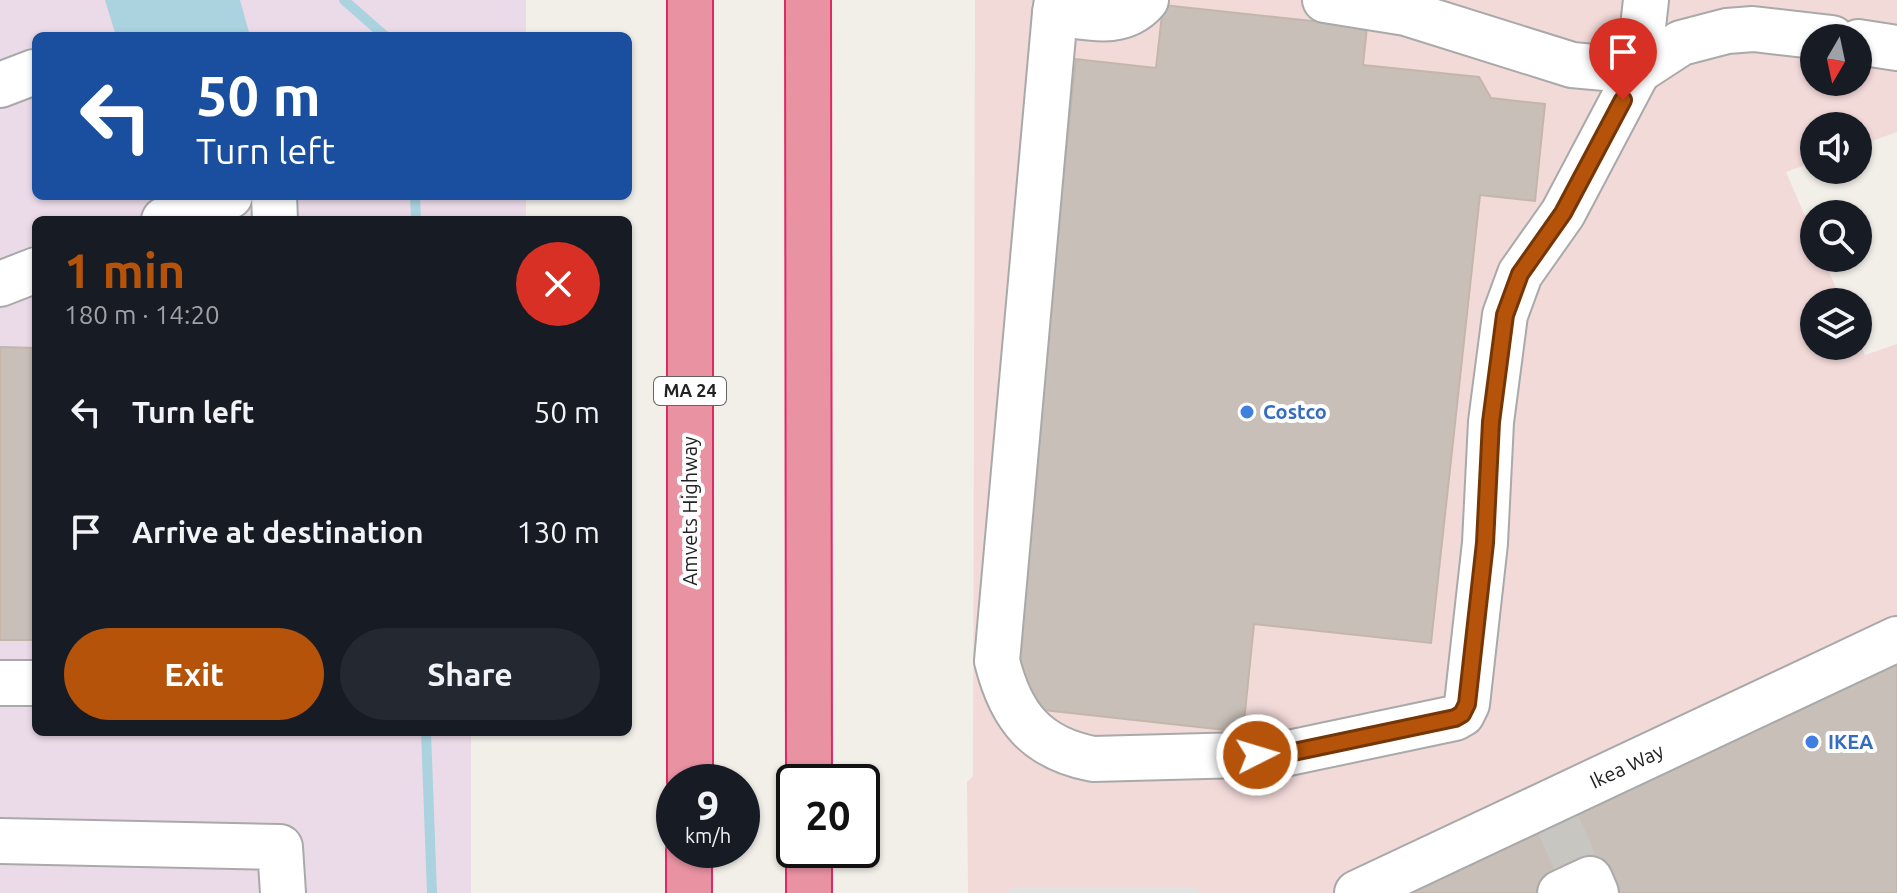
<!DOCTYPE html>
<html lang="en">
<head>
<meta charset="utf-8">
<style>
	body { margin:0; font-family:Ubuntu,sans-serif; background:#242831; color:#f1f3f6; height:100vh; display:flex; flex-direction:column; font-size:30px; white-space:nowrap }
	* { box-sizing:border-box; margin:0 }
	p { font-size:26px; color:#9ea1a6 }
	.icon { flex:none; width:44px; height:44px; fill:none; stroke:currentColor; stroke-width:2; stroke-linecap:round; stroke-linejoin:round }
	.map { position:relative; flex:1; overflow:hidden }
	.details { position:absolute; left:32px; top:216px; width:600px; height:520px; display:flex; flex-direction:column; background:#171b24; border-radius:12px; box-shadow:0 2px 6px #0004 }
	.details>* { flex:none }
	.guide { position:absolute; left:32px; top:32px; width:600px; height:168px; border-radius:12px; box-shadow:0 2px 6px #0004; background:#1a4fa0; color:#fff; overflow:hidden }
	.needle { width:52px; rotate:189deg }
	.buttons { position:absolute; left:1800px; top:24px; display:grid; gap:16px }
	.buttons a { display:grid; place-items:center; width:72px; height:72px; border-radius:50%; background:#171b24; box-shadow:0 2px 6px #0004; font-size:40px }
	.speed { position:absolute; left:656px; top:764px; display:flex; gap:16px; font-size:40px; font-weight:700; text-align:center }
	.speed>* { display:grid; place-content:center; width:104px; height:104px; border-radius:50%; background:#171b24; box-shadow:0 2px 6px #0004; line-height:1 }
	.speed small { font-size:20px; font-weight:400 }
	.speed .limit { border:4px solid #111; border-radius:12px; background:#fff; color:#111 }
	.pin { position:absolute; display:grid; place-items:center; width:68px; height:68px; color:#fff; margin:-82px -34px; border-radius:50% 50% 50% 0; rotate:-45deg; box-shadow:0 0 8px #0007 }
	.pin .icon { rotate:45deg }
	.me { position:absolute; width:88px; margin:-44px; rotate:85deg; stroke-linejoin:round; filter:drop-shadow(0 0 6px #0008) }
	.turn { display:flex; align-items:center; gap:28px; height:168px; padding:0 32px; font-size:36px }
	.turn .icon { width:104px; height:104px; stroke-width:2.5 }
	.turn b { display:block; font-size:56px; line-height:68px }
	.round { display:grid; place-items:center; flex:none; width:84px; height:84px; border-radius:42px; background:#242831 }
	.head { display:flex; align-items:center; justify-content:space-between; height:136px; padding:0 32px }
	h1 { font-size:48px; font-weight:700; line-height:60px; color:#b45309 }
	.cta { display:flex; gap:16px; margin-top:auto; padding:16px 32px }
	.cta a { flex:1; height:92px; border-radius:48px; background:#b45309; color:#fff; font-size:32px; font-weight:700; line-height:92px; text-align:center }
	.cta a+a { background:#242831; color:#f1f3f6 }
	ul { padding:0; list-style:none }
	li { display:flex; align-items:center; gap:24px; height:120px; padding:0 32px }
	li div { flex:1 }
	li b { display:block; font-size:30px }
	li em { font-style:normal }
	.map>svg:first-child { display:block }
	.commercial { fill:#f2dad9; fill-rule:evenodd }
	.industrial { fill:#ebdbe8 }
	.parking { fill:#e2e2e2 }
	.water { fill:#aad3df }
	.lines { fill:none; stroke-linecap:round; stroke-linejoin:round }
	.stream { stroke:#aad3df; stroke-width:10 }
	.building { fill:#c7bfb8; stroke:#c4b6ab; stroke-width:2 }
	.minor-tunnel { stroke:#c8c6c1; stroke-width:44; stroke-dasharray:44 22; stroke-linecap:butt }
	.minor-casing { stroke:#a9a9a9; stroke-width:48 }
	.highway-casing { stroke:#dc2a67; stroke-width:48 }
	.minor { stroke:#fff; stroke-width:44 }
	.highway { stroke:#e892a2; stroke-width:44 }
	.route-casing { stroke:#753606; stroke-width:20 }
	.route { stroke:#b45309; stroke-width:14 }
	.shop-dot { fill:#3f7fe0; stroke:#fff; stroke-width:3 }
	.labels { text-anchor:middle; stroke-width:8; stroke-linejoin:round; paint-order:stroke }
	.shield { fill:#fff; stroke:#646464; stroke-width:2 }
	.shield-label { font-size:18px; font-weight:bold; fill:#222 }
	.shop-label { font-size:20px; font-weight:bold; fill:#366cbe; stroke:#fff; text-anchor:start }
	.street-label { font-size:20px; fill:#222; stroke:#fff }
</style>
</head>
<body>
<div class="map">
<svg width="1897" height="893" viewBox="0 0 1897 893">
	<rect width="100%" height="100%" fill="#f2efe9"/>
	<path class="commercial" d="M975,0h922v132l-39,14v-20h-44v36l-28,10 28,65v21h9l19,44h-28v44h44v-6l7,15 32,-11v549h-929l-1,-111 6,-6zM1814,38h44v44h-44z"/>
	<path class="industrial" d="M0,0h526v36h-490v160h490v24h-490v512h435v161h-471z"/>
	<path class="parking" d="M1013,888h184v5h-190z"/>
	<path class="water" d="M105,0h135l10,36h-134z"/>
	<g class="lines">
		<path class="stream" d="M344,0l41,36
			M415,196l1,24
			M426,732l6,161"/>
	</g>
	<path class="building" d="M1163,5l204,22 -4,38 116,12 12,21 54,6 -10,97 -55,-6 -49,448 -177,-19 -11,108 -218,-24 -18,-21 69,-628 80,9z
		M0,347l36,1v292h-36z
		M1897,663v230h-494z"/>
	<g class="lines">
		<path class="minor-tunnel" d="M1557,822l32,71"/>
		<g class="minor-casing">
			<g id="minor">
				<path d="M1057,0l-2,13c33,4 67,15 91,-13"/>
				<path d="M1325,0l81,13 166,52 66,6 43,-28 46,-12 26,-2 79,9"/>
				<path d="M1055,13l-58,648c14,56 39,87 96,98l191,-5 171,-36 7,-4 5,-10 18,-161 6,-121 14,-107 15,-41 43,-61 75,-142 8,-71"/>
				<path d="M1858,42l39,6"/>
				<path d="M0,85l34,-13"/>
				<path d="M274,196l1,24"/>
				<path d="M164,220l66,-24"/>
				<path d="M0,284l36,-14"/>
				<path d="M0,683h36"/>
				<path d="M0,841l280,6 3,46"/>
				<path id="s1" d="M1357,893l540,-254"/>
				<path d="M1560,893l30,-14 6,14"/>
			</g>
		</g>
		<g class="highway-casing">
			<path id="highway" d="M808,0l1,782
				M690,782v-782
				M809,850v43
				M689,893v-43"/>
		</g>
		<use href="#minor" class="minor"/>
		<use href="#highway" class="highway"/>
	</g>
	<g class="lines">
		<g class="route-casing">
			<path id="route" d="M1257,755l27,-1 171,-36 7,-4 5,-10 18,-161 6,-121 14,-107 15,-41 43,-61 60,-113"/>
		</g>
		<use href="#route" class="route"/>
	</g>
	<g class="shop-dot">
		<circle cx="1247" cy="412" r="8"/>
		<circle cx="1812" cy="742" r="8"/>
	</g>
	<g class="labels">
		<rect class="shield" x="654" y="377" width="72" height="28" rx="6"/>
		<g class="shield-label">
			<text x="690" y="397">MA 24</text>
		</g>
		<g class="shop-label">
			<text x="1263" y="419">Costco</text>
			<text x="1828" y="749">IKEA</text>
		</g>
		<g class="street-label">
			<text transform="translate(690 511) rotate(-90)" y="7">Amvets Highway</text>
			<text dy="7" stroke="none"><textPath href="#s1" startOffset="298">Ikea Way</textPath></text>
		</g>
	</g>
</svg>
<div class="buttons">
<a><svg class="needle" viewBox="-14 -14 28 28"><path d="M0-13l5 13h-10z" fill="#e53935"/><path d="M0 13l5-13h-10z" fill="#9ea1a6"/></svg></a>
<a><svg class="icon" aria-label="sound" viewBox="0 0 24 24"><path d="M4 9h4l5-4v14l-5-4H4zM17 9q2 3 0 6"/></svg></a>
<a><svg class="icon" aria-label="search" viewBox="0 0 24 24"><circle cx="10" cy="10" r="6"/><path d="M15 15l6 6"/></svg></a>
<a><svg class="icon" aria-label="layers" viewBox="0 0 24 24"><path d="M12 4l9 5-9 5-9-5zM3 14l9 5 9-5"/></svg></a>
</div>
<div class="speed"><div>9<small>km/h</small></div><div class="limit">20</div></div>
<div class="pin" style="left:1623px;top:100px;background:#d93025"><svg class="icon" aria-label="arrive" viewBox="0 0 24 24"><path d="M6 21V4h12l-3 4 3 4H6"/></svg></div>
<svg class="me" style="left:1257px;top:755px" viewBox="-20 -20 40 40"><circle r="17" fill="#b45309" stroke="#fff" stroke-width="3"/><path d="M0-11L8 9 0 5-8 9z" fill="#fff"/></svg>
<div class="guide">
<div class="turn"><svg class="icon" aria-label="left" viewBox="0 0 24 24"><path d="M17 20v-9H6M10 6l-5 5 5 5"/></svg><div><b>50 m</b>Turn left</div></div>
</div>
<section class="details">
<div class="head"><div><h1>1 min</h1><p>180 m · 14:20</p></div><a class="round" style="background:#d93025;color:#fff"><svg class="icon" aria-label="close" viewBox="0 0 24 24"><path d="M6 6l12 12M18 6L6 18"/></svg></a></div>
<ul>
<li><svg class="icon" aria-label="left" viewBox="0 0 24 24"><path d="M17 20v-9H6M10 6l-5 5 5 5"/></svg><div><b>Turn left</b></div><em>50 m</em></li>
<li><svg class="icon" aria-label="arrive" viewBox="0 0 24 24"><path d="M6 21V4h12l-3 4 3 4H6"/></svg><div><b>Arrive at destination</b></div><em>130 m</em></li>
</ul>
<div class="cta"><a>Exit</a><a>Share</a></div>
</section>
</div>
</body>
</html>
